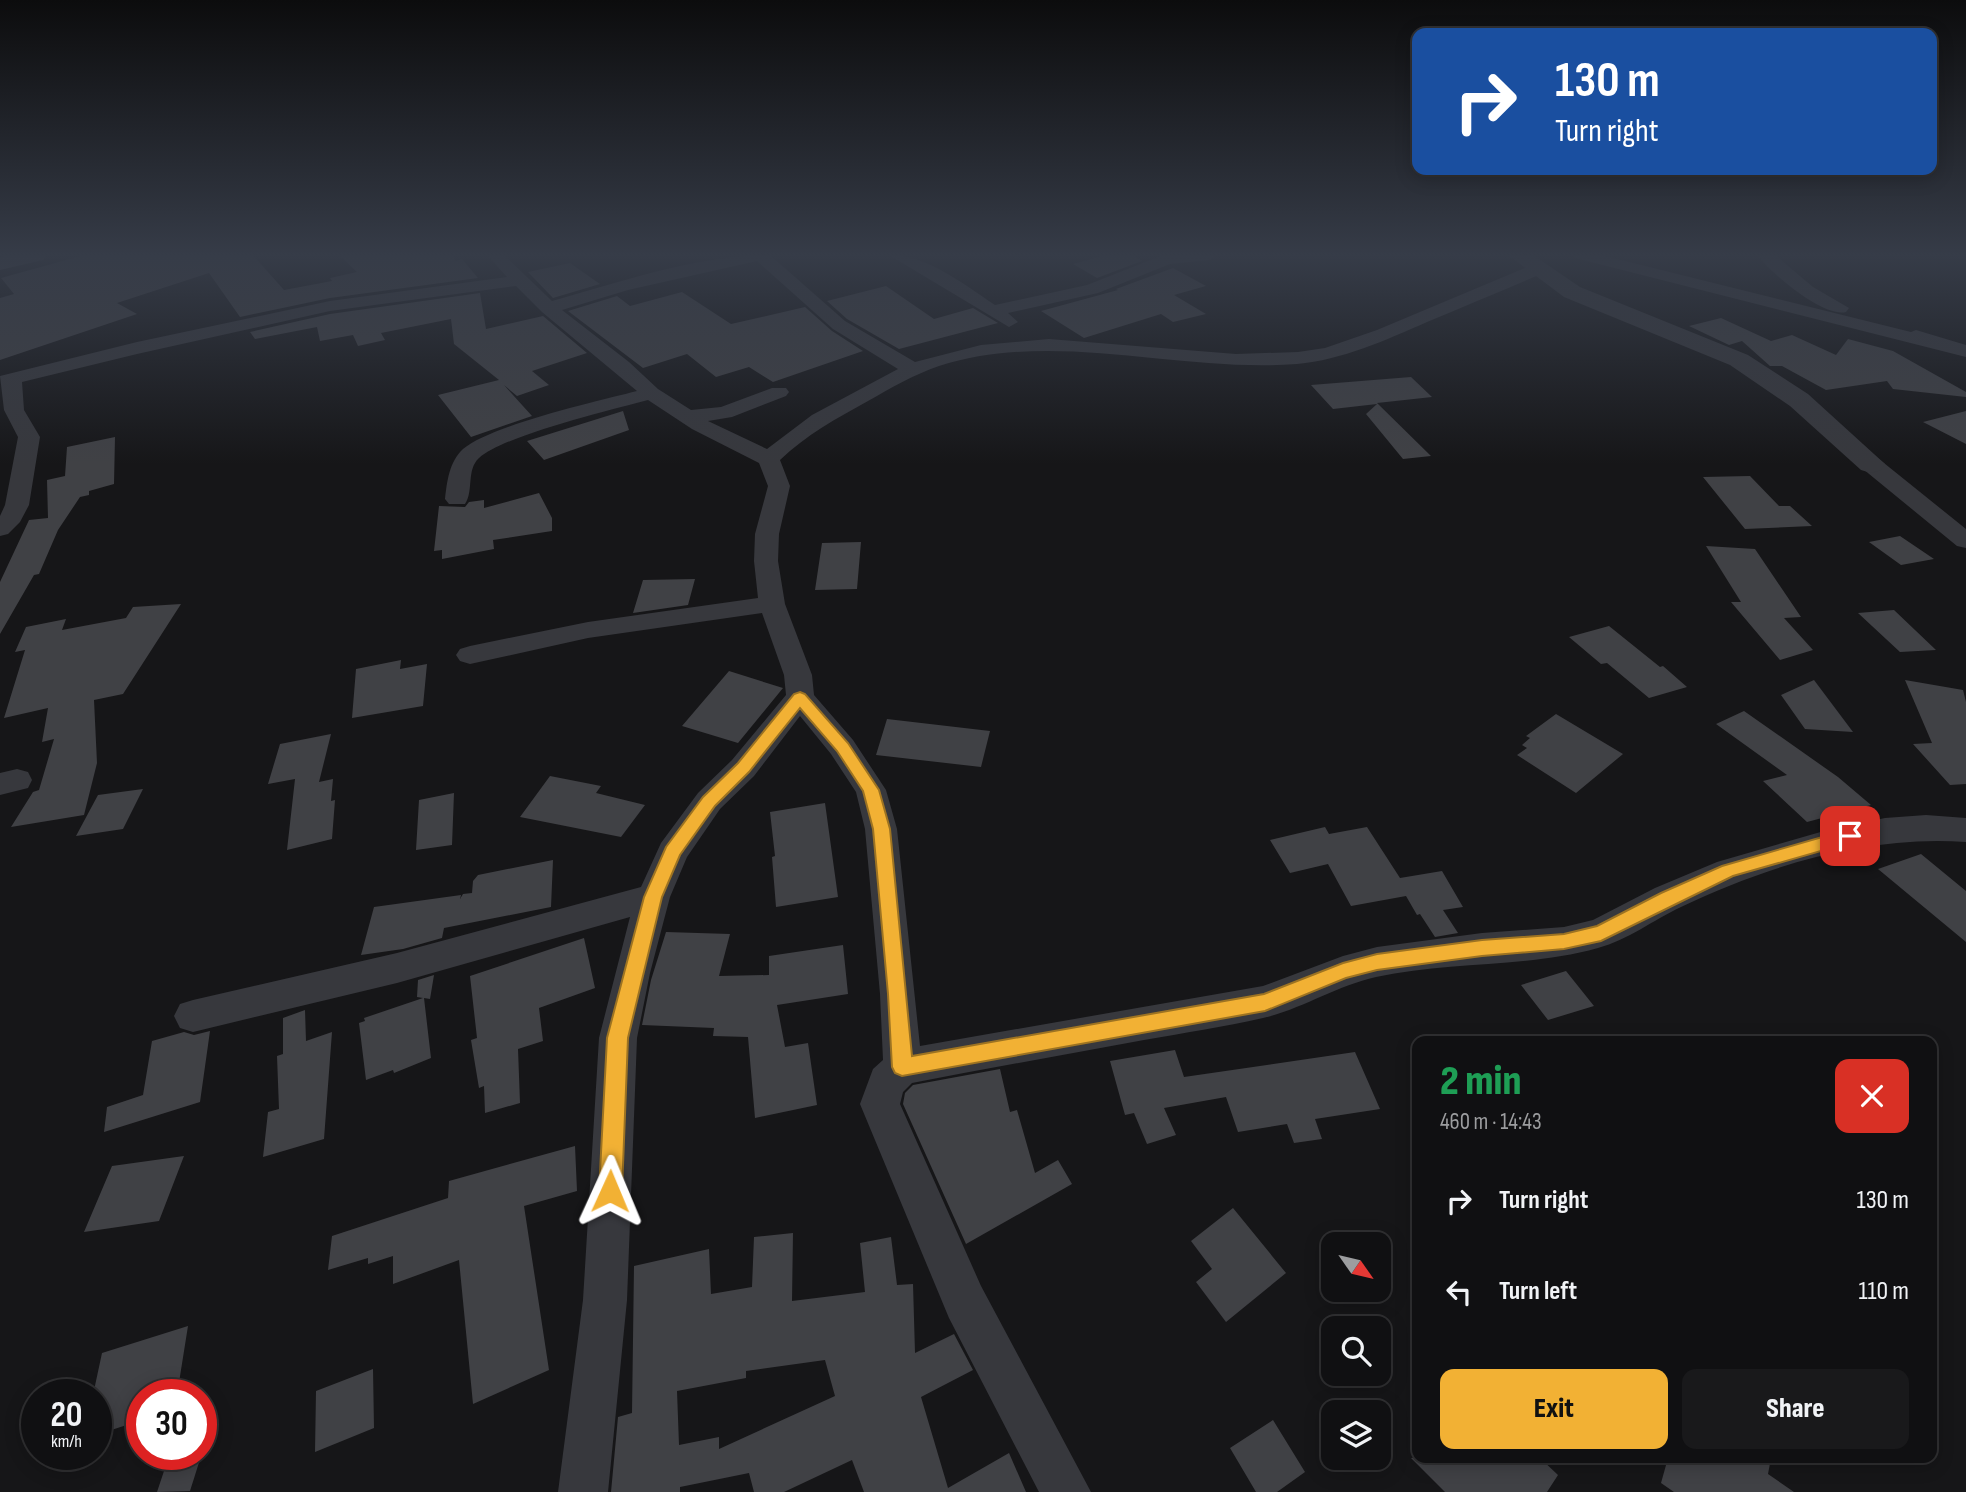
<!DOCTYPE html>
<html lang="en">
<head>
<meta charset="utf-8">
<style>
	body { margin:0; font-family:"Sofia Sans Condensed",sans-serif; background:#19191b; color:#f1f3f6; height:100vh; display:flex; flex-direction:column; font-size:26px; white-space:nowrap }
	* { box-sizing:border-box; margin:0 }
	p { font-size:23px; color:#9c9d9f }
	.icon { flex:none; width:38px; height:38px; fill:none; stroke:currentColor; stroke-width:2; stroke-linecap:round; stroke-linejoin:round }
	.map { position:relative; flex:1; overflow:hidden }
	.side { position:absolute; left:1412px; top:1036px; width:525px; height:427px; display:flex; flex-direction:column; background:#101012; border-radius:14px; box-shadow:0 4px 18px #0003,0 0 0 2px #303032 }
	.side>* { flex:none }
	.top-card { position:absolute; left:1412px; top:28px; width:525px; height:147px; border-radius:14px; box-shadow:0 4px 18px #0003,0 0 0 2px #303032; background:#1a4fa0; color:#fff; overflow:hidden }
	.needle { width:46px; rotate:124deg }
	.controls { position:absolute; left:1321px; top:1232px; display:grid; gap:14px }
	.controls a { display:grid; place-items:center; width:70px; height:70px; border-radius:14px; background:#101012; box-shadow:0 4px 18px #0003,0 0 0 2px #303032; font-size:35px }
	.speed { position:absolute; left:21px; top:1379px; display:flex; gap:14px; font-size:35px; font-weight:700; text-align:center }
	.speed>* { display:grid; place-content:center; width:91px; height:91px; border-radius:50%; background:#101012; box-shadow:0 4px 18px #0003,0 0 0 2px #303032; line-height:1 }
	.speed small { font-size:18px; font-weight:400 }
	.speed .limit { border:10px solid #d22; background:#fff; color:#111 }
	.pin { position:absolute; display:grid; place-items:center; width:60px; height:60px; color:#fff; margin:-30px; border-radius:14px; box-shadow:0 4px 10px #0006 }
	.me { position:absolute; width:77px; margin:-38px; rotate:1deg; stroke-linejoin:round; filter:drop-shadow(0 0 5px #0008) }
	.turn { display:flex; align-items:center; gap:24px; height:147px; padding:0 28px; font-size:32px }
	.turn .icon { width:91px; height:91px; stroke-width:2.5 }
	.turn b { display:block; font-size:49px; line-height:60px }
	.round { display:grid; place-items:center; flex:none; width:74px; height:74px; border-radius:14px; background:#19191b }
	.summary { display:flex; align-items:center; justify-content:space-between; height:119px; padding:0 28px }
	h1 { font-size:42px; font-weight:800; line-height:52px; color:#1e9e55 }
	.button { display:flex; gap:14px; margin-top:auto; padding:14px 28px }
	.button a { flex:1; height:80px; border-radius:14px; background:#f2b134; color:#111; font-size:28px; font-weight:800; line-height:80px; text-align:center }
	.button a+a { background:#19191b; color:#f1f3f6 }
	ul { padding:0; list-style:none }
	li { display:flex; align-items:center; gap:21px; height:91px; padding:0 28px }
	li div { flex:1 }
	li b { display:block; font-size:26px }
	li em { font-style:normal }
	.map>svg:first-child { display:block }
	.building { fill:#404145; fill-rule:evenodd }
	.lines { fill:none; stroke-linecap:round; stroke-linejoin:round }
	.minor { fill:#37383d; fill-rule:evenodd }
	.tertiary { fill:#37383d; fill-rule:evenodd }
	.secondary { fill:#45474d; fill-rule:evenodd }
	.route { fill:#f2b134; stroke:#9d7322; stroke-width:2 }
</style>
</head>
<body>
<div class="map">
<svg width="1966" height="1492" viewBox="0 0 1966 1492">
	<rect width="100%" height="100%" fill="#161618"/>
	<path class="building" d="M84,255h169l31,35 48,-9 -2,-3 27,-6 -18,-17h115l1,6 7,-2 16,19 -148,20 -90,19 -31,-44 -92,30 20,11 -137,46v-62l14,-4 -13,-16z
		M1106,255h27l9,6 -45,17 -24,-14z
		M570,263l30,21 -47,14 -25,-26z
		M1173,268l33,18 -32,9 32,19 -33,8 -12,-8 -77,24 -43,-27 77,-21 -2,-1z
		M886,286l48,33 39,-11 25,15 -99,26 -52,-30 -20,-18z
		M682,292l49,32 74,-17 27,24 31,20 -90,31 -24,-15 -33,10 -29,-23 -44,14 -75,-57 49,-15 13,10z
		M480,293l6,36 57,-13 44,37 -55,18 17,14 -32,11 -13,-11 28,31 -61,21 -33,-42 61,-15 -45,-36 -3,-25 -70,14 4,7 -27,6 -5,-11 -33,6 -3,-14 -62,12 -5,-7 80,-18z
		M1721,318l50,23 21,-6 44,20 12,-16 45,12 73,41v5l-73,-8 -6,-8 -61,9 -44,-24h-12l-28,-25 -13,4 -40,-19z
		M1411,377l21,20 -55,6 54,53 -28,3 -37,-45 11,-10 -44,5 -22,-24z
		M623,411l6,19 -85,30 -17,-19z
		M1966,411v33l-43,-22z
		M115,437l-1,47 -25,7v4l-9,2 -22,33 -19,44 -5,1 -34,59v-52l29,-62 19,-2 -1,-38 18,-4 2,-29z
		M1750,476l29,30h11l22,20 -67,3 -42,-52z
		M539,493l13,25v13l-59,9 1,9 -52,10v-9l-8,1 5,-45 26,1 4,-5 15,-2v8z
		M1900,536l34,23 -33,6 -32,-23z
		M861,542l-4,47 -42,1 7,-47z
		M1706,546l49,3 46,68 -17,1 29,32 -33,10 -49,-58h10z
		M695,579l-7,26 -55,8 10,-33z
		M181,604l-58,90 -29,6 3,63 -13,52 -73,12 22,-35 6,-2 15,-51 -12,3 6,-34 -44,10 21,-68 -10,2 11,-25 40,-8 -4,11 64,-12 7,-11z
		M1894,610l42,40 -36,2 -42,-39z
		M1609,626l51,41 3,-1 24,21 -38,11 -42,-35 -6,1 -32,-27z
		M401,660l-1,9 27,-5 -4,42 -71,12 4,-49z
		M729,671l54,17 -45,55 -56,-17z
		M1814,680l39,52 -48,-3 -24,-34z
		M1905,680l58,10 3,12v82l-16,1 -37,-41 19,-1z
		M1744,711l94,66 33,28 -64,17 -44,-41 24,-6 -71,-51z
		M1556,714l67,40 -47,39 -59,-38 10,-7 -5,-3 8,-7 -4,-2z
		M887,719l103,12 -9,36 -105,-12z
		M331,734l-12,48 14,-3 -2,22 4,-1 -3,39 -45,11 8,-71 -27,5 12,-40z
		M550,776l51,10 -5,7 49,12 -24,32 -101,-20z
		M143,789l-20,40 -47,7 22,-41z
		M454,793l-2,52 -36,5 3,-50z
		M825,803l13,94 -62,10 -4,-50 3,-1 -5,-44z
		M1325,827l4,7 38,-7 33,51 42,-7 21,36 -20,3 15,23 -23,4 -15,-23 -3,1 -11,-19 -55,10 -23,-42 -38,9 -20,-33z
		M1921,854l45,37v51l-88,-73z
		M553,860l-2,47 -107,21 -2,10 -39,11 -42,6 13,-48 87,-12 -1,4 3,-5 9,-1 1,-12 5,-6z
		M666,932l64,2 -11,42 50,-1v-19l74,-11 5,49 -71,11 8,42 23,-4 9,62 -62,13 -7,-81 -35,-1 1,-8 -72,-3 9,-45z
		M584,938l11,50 -56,20 4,33 -25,8 2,54 -35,10 -1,-27 -5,2 -8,-48 6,-2 -7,-62z
		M1566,971l28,35 -46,14 -27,-35z
		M434,975l-4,24 -6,-1 7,60 -37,15 -1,-3 -27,10 -7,-57 6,-2 -1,-3 59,-20 -6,-1 1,-17z
		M305,1010l1,31 26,-9 -8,107 -61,18 5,-45 11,-3 -2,-53 6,-2v-36z
		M210,1031l-10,71 -96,30 3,-25 36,-12 9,-54 32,-9 10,3z
		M1175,1050l9,27 171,-25 25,57 -65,10 7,20 -28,4 -7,-19 -49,8 -12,-35 -62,11 12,27 -29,9 -13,-31 -9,2 -15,-54z
		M1000,1069l10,43 7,-2 18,63 23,-13 14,24 -106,60 -63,-140 2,-11 8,-8z
		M575,1146l2,45 -53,15 25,164 -76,34 -14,-144 -66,24v-28l-25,8v-6l-40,12 4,-34 116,-38 1,-17z
		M184,1156l-25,65 -75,11 28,-66z
		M1233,1208l53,65 -60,49 -30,-40 16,-13 -21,-28z
		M793,1233l-1,68 73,-9 -5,-49 31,-6 6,48 16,-1 2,69 39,-19 19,36 -52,27 27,91 61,-35 17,39h-162l-12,-32 -68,32h-30l-5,-19 -69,14v5h-69l7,-75 14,-4 2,-147 75,-17 2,45 41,-7 2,-50zM825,1360l10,36 -116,53v-12l-40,8 -2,-54 69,-13v-7z
		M188,1326l-11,69h-35v25l-46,15v-40h-3l9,-42z
		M373,1369l1,59 -59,24 1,-61z
		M1273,1420l32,52 -28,20h-21l-26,-44z
		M202,1453l-12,38 -33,1 11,-33z
		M1411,1458h129l18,17 -11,17h-102z
		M1668,1458h103l-3,16 26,18h-120l-13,-9z"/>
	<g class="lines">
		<path class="minor" d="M487,255h17l48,46c68,-19 146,-46 218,-46l75,66 70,41 66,-17 68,-6 187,15 62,-2 27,-4 52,-18 155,-65 6,-1 8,5 -2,4c-39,16 -78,33 -117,49 -41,18 -85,38 -130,42 -119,9 -242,-35 -358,2 -26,9 -48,22 -71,35 -31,17 -62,34 -88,59l10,26 -11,48 -1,27 7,43 27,71 2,20 39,45 33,50 11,39 23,217 343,-60 80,-30 34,-9 105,-14 82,-6 29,-7 62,-32 62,-26 107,-31 61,-13 41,-3 40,3v24c-98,-7 -197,23 -285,65 -28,13 -53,33 -83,41 -72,20 -149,13 -222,29 -40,9 -74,32 -113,41 -39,9 -80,15 -119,22 -77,14 -154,28 -232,43l-9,9 -3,12 81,182 110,206h-52l-90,-174 -89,-214 13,-35 10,-9 -3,-66 -15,-165 -9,-37 -25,-38 -31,-38 -46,60 -34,33 -33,48 -17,40 -20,76 -13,65 -10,262 -19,192h-50l25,-192 16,-262 31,-121 -233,66 -204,49 -13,-4 -6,-12 6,-12 13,-4 204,-47 244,-66 20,-44 37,-50 34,-33 54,-65 -2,-20 -22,-62 -174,25 -118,26 -10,-3 -4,-6 4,-6 10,-3 118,-24 170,-24 -4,-37 1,-27 13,-48 -9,-23 -67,-34 -44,-29c-37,10 -143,35 -169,58 -13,12 -5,33 -14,46h-16l-4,-5c2,-17 4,-37 18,-50 28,-24 135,-48 174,-58l-95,-79 -26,-26 -186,25 -193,43 -115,28 2,28 16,27 -11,68 -9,17 -12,12 -8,2v-20l5,-11 13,-68 -14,-27 -4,-34 137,-34 193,-41 177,-24zM757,261l76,68 65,40 -86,46 -45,34 -59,-28 24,-4 54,-21 3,-4 -3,-4h-14l-51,19 -30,3 -33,-21 -29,-27 -67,-52 66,-20z
			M889,255c39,0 74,29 106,50l92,-20 76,-30h54l-8,5 -39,4 -72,29 -90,20 10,9 -9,5z
			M1573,255h28l310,77 5,-2 50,15v12l-391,-99z
			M1757,255h18l38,32 36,21 -3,4c-23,6 -75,-39 -89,-57z
			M1871,457l8,2 87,70v19l-9,-2 -94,-77 -3,-5 3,-5z
			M17,769l11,3 4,8 -4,8 -28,7v-22z"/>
		<path class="tertiary" d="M1508,255h25l47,32 168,68 60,39 77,70 -4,6 -10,3 -10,-3 -71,-64 -60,-41 -166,-68z"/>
		<path class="secondary" d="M9,255h37l-3,5 -43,10v-13z"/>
	</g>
	<linearGradient id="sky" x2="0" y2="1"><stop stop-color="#0c0c0d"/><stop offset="0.55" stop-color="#363c48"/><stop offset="1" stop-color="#363c48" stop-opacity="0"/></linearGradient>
	<rect width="1966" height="464" fill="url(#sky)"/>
	<path class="route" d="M800,692l5,2 43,49 31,47 11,39 22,227 352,-62 79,-31 34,-9 105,-14 82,-6 33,-8 64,-33 61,-27 128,-37 6,2 3,5 -3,5 -123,35 -132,65 -37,8 -82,7 -105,14 -31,8 -81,33 -363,65 -7,-3 -3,-6 -4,-73 -15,-165 -10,-38 -26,-40 -37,-43 -51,64 -34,34 -35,49 -18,42 -34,141 -6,153 -4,7 -8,4 -8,-4 -3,-7 8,-153 37,-141 22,-50 37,-50 35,-34 56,-69z"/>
</svg>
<div class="controls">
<a><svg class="needle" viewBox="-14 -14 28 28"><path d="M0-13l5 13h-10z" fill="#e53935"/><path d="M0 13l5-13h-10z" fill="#9c9d9f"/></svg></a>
<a><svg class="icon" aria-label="search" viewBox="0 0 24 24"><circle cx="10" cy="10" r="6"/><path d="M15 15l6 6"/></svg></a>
<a><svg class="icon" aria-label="layers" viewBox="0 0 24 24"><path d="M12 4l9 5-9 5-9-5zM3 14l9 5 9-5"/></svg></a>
</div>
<div class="speed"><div>20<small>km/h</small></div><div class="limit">30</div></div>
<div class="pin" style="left:1850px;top:836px;background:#d93025"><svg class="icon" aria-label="arrive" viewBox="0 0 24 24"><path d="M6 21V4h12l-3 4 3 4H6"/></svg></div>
<svg class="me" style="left:610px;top:1191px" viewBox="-20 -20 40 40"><path d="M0-17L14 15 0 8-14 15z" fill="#f2b134" stroke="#fff" stroke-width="4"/></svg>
<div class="top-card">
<div class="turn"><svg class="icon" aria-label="right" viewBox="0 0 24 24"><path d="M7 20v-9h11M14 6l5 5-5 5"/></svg><div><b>130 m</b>Turn right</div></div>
</div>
<section class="side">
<div class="summary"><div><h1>2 min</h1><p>460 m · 14:43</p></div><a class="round" style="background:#d93025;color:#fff"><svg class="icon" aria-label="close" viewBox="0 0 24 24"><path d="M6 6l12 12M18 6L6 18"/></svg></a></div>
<ul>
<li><svg class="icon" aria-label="right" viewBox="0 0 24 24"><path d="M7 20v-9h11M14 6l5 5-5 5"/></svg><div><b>Turn right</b></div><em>130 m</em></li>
<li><svg class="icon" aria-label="left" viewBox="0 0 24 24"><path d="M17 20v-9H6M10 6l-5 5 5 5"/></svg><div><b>Turn left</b></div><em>110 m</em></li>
</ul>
<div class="button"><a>Exit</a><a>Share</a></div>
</section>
</div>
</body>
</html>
